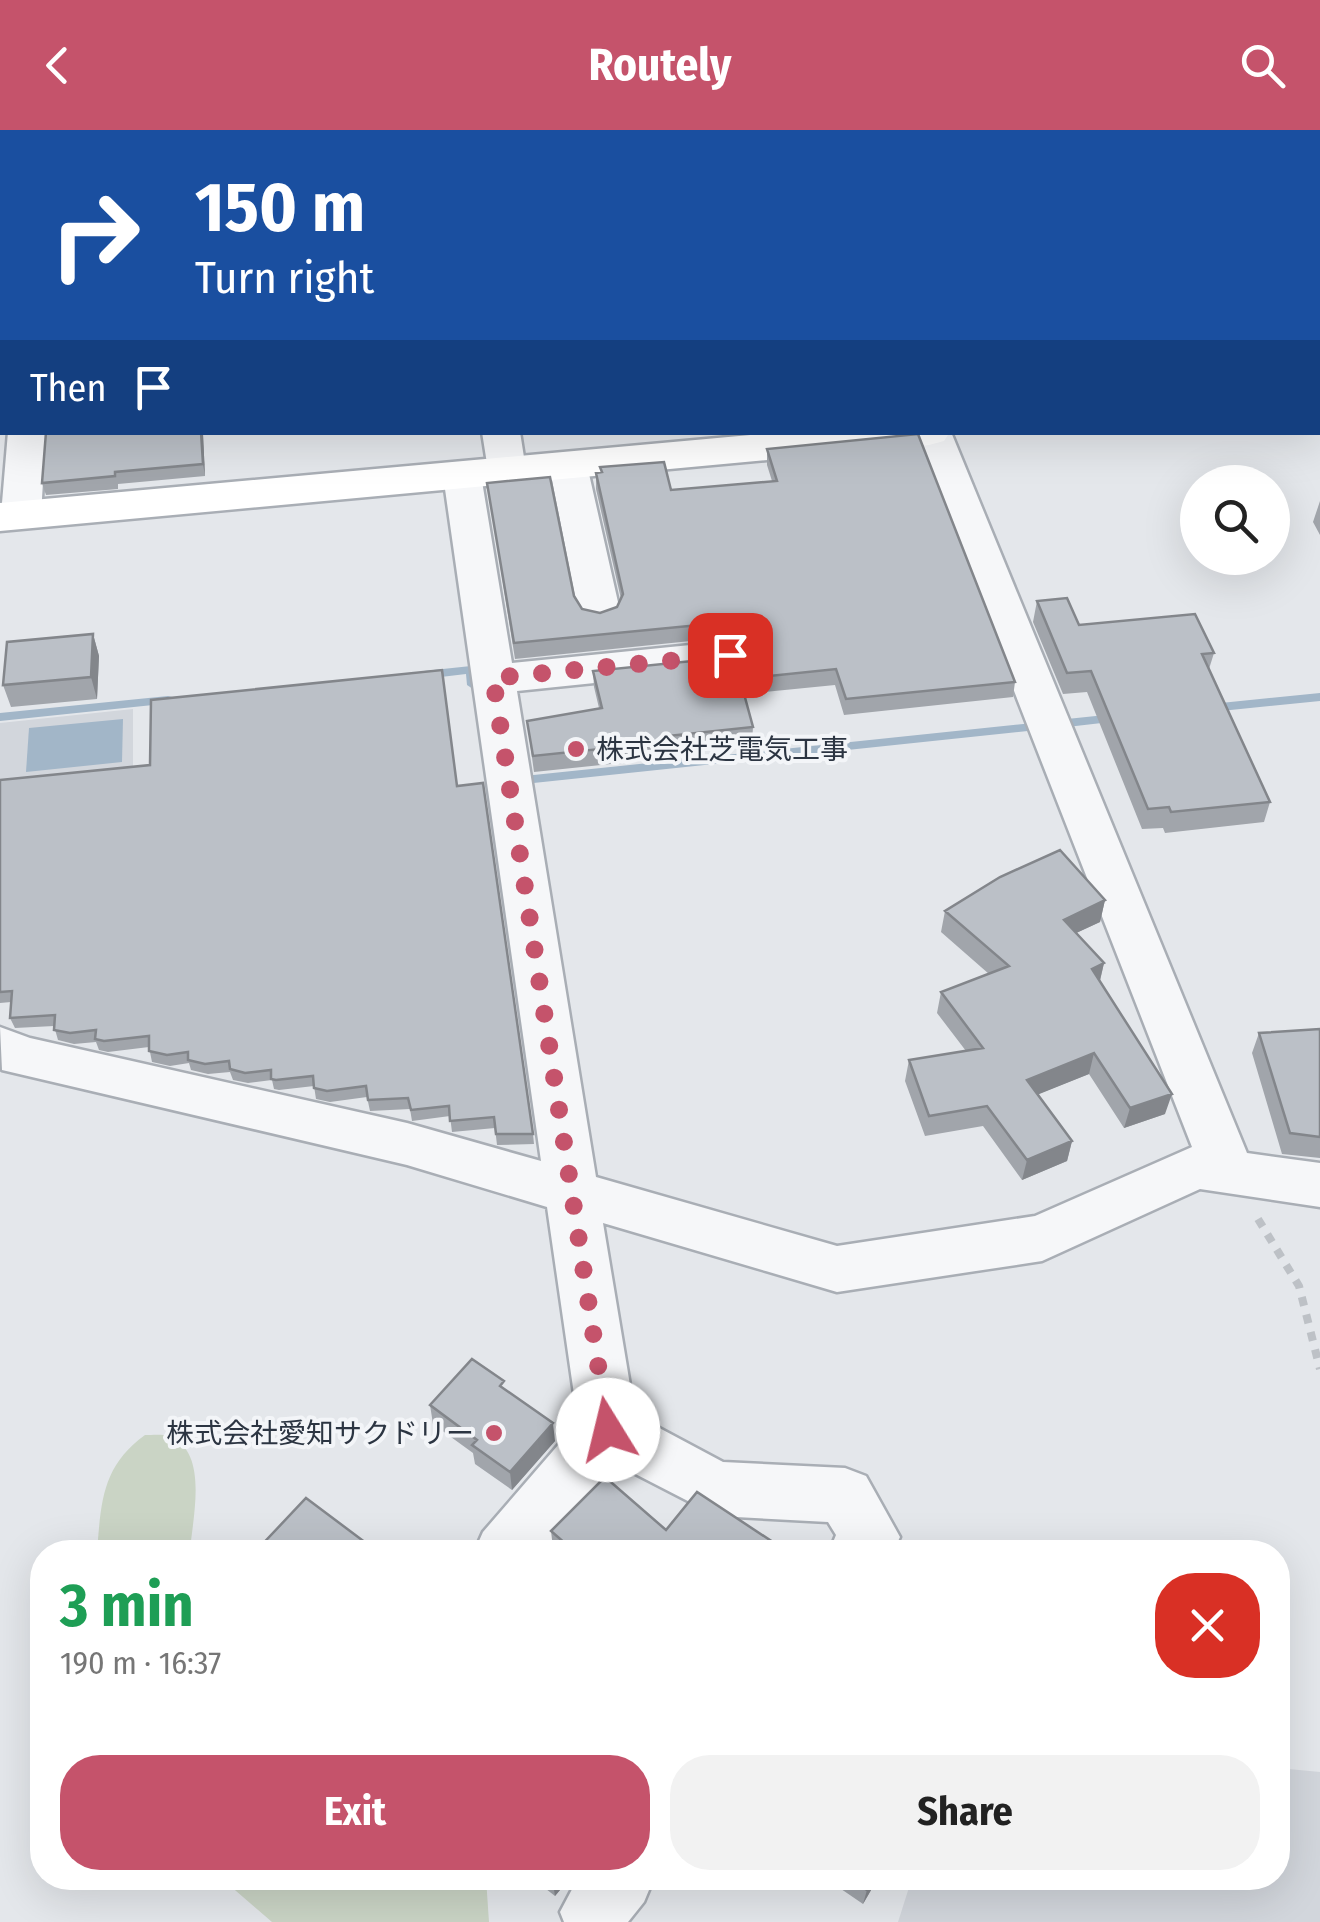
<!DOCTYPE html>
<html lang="en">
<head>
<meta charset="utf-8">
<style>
	body { margin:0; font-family:"Fira Sans Condensed","Noto Sans JP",sans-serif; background:#f2f2f2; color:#222; height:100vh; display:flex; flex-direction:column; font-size:38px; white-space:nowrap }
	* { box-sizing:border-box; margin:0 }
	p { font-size:32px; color:#767676 }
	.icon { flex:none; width:55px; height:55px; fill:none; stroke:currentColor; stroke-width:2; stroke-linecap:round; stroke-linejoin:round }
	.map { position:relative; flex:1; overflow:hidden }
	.drawer { position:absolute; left:30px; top:1410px; width:1260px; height:350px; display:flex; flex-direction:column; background:#fff; border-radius:40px; box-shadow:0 10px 40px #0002 }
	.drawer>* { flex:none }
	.hud { position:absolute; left:0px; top:0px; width:1320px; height:305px; box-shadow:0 10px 40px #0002; background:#1a4fa0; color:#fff; overflow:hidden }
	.controls { position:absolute; left:1180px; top:335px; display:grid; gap:20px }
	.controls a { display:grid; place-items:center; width:110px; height:110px; border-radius:50%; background:#fff; box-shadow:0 10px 40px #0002; font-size:50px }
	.pin { position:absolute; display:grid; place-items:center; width:85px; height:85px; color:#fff; margin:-42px; border-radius:20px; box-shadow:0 5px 15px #0006 }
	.me { position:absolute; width:110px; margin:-55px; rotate:351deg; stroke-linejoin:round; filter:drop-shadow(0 0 8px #0008) }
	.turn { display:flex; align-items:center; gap:35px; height:210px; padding:0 30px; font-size:45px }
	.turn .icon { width:130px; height:130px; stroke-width:2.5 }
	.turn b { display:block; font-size:70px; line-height:85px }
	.then { display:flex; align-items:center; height:95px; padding:0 30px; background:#0003; gap:20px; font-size:38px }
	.round { display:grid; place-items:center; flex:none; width:105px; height:105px; border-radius:40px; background:#f2f2f2 }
	.overview { display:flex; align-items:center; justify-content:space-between; height:170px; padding:0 30px }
	h1 { font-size:60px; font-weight:700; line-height:75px; color:#1e9e55 }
	.cta { display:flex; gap:20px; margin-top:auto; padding:20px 30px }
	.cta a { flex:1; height:115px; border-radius:40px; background:#c5536b; color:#fff; font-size:40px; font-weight:700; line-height:115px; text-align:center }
	.cta a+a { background:#f2f2f2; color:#222 }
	header { display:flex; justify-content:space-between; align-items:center; height:130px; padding:0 30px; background:#c5536b; color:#fff; font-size:45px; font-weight:700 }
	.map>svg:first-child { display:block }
	.built { fill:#d2d6dc }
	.green { fill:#cad4c5 }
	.water { fill:#a2b6c8 }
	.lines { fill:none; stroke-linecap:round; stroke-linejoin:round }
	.stream { fill:#a2b6c8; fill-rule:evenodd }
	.street-casing { stroke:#a9aeb5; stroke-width:5 }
	.secondary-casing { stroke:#a9aeb5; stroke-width:5 }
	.path { stroke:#bdc1c6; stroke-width:8; stroke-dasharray:9 9; stroke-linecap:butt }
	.street { fill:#f6f7f9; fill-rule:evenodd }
	.secondary { fill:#fff; fill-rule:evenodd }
	.wall { fill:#a1a5ab }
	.shaded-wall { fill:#83868b }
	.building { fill:#bbc0c7; stroke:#83868b; stroke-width:2.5 }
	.route { stroke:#c5536b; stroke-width:18; stroke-dasharray:0 32.4 }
	.poi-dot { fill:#c5536b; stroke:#f3f5f8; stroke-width:4 }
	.labels { text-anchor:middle; stroke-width:8; stroke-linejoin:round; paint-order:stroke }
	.poi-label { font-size:28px; fill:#2c3542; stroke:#f3f5f8; text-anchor:start }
</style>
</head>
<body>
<header><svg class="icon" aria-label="back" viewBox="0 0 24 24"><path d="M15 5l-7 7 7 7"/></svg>Routely<svg class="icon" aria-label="search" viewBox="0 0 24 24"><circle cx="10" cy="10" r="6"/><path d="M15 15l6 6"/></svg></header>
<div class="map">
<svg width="1320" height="1792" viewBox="0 0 1320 1792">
	<rect width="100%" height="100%" fill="#e4e7eb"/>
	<path class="built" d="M133,579v61l-133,14v-61z
		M1278,1638l42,4v150h-422l14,-44h366z"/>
	<path class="green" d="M145,1305c7,0 18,-1 24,1 41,16 23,83 21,116h-93c4,-50 5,-86 48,-117z
		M221,1748h265l3,44h-217z"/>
	<path class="water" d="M123,589l-1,43 -96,10 3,-44z"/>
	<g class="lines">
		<path class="stream" d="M471,536l6,4 2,15 -6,4 -6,-4 -1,-11 -42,5 -6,-4 6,-4z
			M1320,563v8l-109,11 -6,-4 6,-4z
			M168,566l4,1 2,3 -2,3 -172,18v-8z
			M1115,584l4,1 2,3 -2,3 -52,6 -6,-4 6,-4z
			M1033,593l4,1 2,3 -2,3 -513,54 -6,-4 6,-4z"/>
		<g class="street-casing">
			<path id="street" d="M33,0h32v2h-32z
				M430,0h32v2h-32z
				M489,0h64l-65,2z
				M1231,0h33l1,2h-32z
				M1318,93h2v24h-2z
				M0,98h2v20h-2z
				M8,302h38l-5,83 -6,9 -14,3 -14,-3 -6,-9z
				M482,302h38l6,38 -5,8 -14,4 -14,-4 -5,-8z
				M913,302h38l296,721 73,10v44l-120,-18 -158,72 -205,31 -234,-69 32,192 88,47 122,6 21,8 34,61 -7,15h-64l7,-17 -8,-13 -111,-6 -101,-52 -74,88h-68l9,-20 95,-110 -31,-215 -140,-42 -405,-95 -2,-43 30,11 377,85 134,38 -98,-686 5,-8 14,-4 14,4 5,8 31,188 218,-22 15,4 6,10 -6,10 -15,4 -213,22 79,486 241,69 198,-30 157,-69z
				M568,323l14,4 5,8 33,146 -6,10 -15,4 -15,-4 -6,-10 -29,-146 5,-8z
				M578,1748h76l-10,24 -16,20h-64l-4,-10z"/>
		</g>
		<g class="secondary-casing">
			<path id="secondary" d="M1318,255h2v24h-2z
				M784,302h166l-6,9 -15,4 -929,86v-28z"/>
		</g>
		<path class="path" d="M1258,1089l41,67 21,83"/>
		<use href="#street" class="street"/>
		<use href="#secondary" class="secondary"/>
	</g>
	<path class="wall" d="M328,0h92l1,2h-92z
		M1042,0h41l-33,2h-7z
		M1284,0h36v52l-2,-3v-47h-33z
		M46,302h176l-19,2 2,42 -87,8v5l-72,6 -4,-12z
		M767,319l248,233 -2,15 -169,18 -9,-30 -91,9 9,33 -1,16 -84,9v6l-134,14 -7,-51 72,-13 -5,-21 -1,-16 139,-14 17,-6 1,-3 -4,-7 -16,-4 -215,22 -28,-176 95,126 18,4 17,-6 4,-8 -25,-110v-16l5,-1 -1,-5 71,23 101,-9 -5,-16z
		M1320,371v34l-7,-13z
		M1037,471l42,24 135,28 -5,16 61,133 -6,20 -99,11 -2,-5 -21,1 -55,-137 -24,2 -30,-72z
		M93,504l6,22 -2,43 -86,8 -8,-22z
		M0,650l457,6 76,348 1,10 -37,1 -2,-17 -43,4 -2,-16 -38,5 -2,-12 -40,2 -3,-14 -37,5 -14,-3 -2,-13 -35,4 -5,-1 -2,-9 -24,3 -15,-3 -3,-8 -22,2 -17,-4 -2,-7 -19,3 -18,-4 -3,-15 -41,5 -9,-2 -3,-8 -22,2 -16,-4 -4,-14 -39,2 -5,-10 1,-16 -11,1z
		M1105,770l-5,22 -24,11 28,30 -4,18 65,133 -41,14 -35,-54 -51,20 34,47 -5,20 -45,19 -39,-54 -58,10 -20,-55 4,-21 57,-9 -29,-38 4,-21 48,-18 -48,-42 4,-21z
		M1320,899v129l-38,-4 -30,-101 7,-20z
		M505,1259l50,52 -43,49 -37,-26 -2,-11 -40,-29 -3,-19z
		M666,1400l119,20 24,2h-251l-5,-4 -2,-17z
		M532,1748h38l-15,18z
		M825,1748h53l-15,26z"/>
	<path class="shaded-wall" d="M201,302l2,2 2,42 -2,-12z
		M93,504l6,22 -2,43 -6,-22z
		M1105,770l-5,22 -41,19 5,-21z
		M1104,833l-5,21 -7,-15z
		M1094,923l-5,21 -67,27 5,-21z
		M1172,964l-7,20 -41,14 6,-20z
		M1072,1011l-5,20 -45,19 5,-20z
		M553,1293l2,18 -43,49 -2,-18z
		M558,1748h12l-15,18 -2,-13z
		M874,1748h4l-15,26 4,-14z"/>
	<path class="building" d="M122,0h73v2h-73z
		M357,0h63l1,2h-63z
		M1297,0h23v32l-2,-3v-27h-19z
		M0,21h2v63h-2z
		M46,302h155l2,32 -88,8v4l-73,7z
		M918,304l97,248 -169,17 -10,-30 -96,10 13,48 -86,9 1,6 -135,14 -6,-35 75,-13 -9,-37 139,-14 17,-6 6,-14 -8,-11 -17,-4 -216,21 -27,-160 63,-6 24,119 8,13 18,4 17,-6 6,-13 -27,-121 6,-1 -2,-5 64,-5 7,28 106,-9 -10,-32z
		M1067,468l12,27 116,-11 19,39 -12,1 68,148 -99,10 -2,-5 -21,2 -57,-138 -24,2 -30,-72z
		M93,504l-2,43 -88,8 4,-43z
		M442,540l15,116 26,-3 50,351h-37l-2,-17 -44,4 -1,-15 -38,4 -3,-12 -40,2 -2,-14 -39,5 -13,-3 -1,-12 -37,4 -5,-1v-9l-26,3 -15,-4 -1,-8 -24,3 -17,-4v-8l-21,3 -18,-4v-15l-45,5 -9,-2 1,-9 -26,3 -16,-3 1,-15 -45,3 2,-27 -12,1v-212l150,-15 1,-65z
		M1060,720l45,50 -41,20 40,43 -12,6 80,125 -42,14 -36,-55 -67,27 45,61 -45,19 -40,-54 -58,10 -20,-56 74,-12 -42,-56 68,-26 -64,-55 55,-34z
		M1320,899v108l-30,-4 -31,-100z
		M472,1229l32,22 -4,5 53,37 -43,49 -38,-27 5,-5 -47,-35z
		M605,1347l61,53 31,-38 88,58 6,-8 18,10h-234l-24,-21z
		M306,1368l72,54h-123z
		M546,1748h12l-5,5z
		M848,1748h26l-7,12z"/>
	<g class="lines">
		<path class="route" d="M608,1300l-115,-752 237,-23"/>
	</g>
	<g class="poi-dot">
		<circle cx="576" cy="619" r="10"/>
		<circle cx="494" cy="1303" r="10"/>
	</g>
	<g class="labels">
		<g class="poi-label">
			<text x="596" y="629">株式会社芝電気工事</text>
			<text x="474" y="1313" text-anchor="end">株式会社愛知サクドリー</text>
		</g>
	</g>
</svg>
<div class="controls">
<a><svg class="icon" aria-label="search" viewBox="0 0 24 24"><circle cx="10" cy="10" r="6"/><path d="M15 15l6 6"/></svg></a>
</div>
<div class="pin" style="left:730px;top:525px;background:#d93025"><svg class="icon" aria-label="arrive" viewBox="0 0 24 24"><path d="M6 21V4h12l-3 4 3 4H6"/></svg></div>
<svg class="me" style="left:608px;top:1300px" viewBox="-20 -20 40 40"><circle r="19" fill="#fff"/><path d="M0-13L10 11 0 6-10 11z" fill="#c5536b"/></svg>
<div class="hud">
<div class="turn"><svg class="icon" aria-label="right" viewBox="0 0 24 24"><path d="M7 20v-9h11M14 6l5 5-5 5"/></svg><div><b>150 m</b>Turn right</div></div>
<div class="then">Then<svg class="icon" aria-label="arrive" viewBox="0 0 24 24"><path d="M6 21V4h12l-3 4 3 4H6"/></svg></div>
</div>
<section class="drawer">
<div class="overview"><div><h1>3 min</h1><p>190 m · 16:37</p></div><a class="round" style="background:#d93025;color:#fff"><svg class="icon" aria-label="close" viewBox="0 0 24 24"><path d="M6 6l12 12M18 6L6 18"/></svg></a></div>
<div class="cta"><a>Exit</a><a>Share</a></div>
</section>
</div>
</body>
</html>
